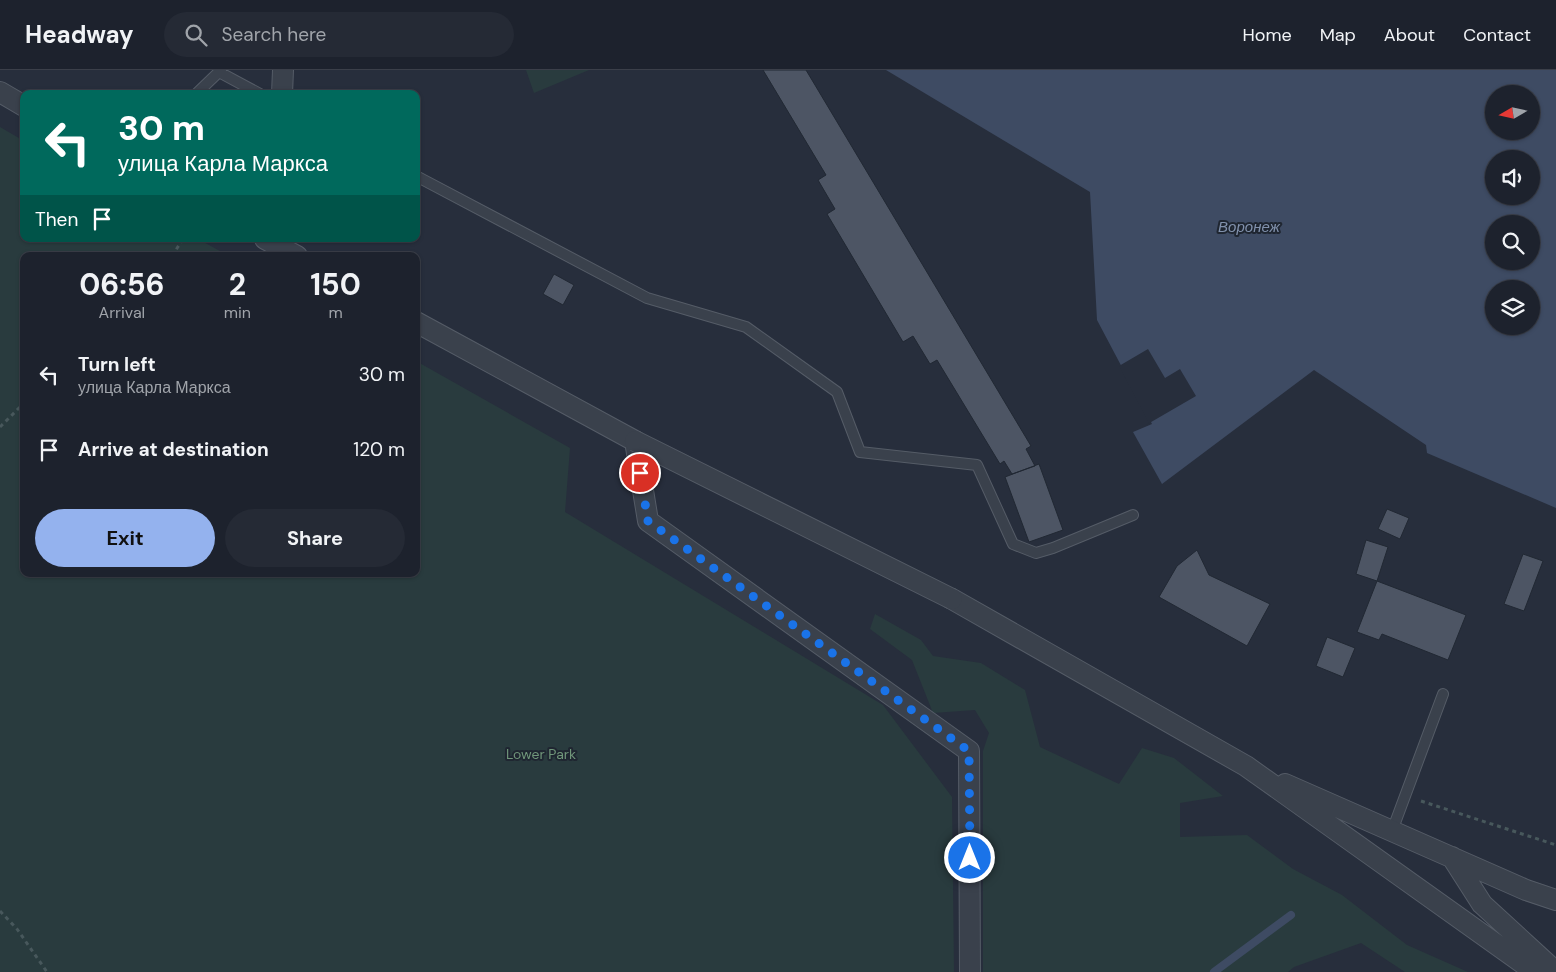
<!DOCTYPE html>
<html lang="en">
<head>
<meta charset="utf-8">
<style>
	body { margin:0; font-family:"DM Sans",sans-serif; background:#252a35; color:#f1f3f6; height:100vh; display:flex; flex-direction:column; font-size:19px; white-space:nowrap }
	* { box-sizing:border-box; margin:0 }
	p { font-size:16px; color:#a0a4aa }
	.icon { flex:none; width:28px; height:28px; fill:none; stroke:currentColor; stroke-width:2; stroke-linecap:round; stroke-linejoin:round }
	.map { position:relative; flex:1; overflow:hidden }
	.side { position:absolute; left:20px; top:182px; width:400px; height:325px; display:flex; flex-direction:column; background:#1d222d; border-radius:10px; box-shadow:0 1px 4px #0004,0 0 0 1px #3b3f49 }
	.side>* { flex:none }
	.guide { position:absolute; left:20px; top:20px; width:400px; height:152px; border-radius:10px; box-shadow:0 1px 4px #0004,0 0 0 1px #3b3f49; background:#00695c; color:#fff; overflow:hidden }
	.needle { width:32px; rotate:261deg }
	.tools { position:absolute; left:1485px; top:15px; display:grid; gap:10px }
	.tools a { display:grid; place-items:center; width:55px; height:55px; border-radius:50%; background:#1d222d; box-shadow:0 1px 4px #0004,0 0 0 1px #3b3f49; font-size:25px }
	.pin { position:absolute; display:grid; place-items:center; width:42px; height:42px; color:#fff; margin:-21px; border:2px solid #fff; border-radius:50%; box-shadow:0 1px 5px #0007 }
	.me { position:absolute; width:55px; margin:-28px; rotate:0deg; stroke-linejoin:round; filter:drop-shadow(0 0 4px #0008) }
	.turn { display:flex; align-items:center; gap:18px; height:105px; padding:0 15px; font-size:22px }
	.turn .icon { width:65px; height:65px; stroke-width:2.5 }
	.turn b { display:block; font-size:35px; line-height:42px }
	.then { display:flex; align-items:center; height:48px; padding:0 15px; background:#0003; gap:10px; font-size:19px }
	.eta { display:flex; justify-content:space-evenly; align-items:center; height:85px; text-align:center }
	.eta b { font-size:30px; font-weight:700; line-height:35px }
	.button { display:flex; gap:10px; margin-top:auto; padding:10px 15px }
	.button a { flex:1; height:58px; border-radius:30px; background:#94b2ee; color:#111; font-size:20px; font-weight:700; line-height:58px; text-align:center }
	.button a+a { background:#252a35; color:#f1f3f6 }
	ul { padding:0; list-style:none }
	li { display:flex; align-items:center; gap:15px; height:75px; padding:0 15px }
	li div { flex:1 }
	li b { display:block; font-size:19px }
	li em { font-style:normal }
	header { display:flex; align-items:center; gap:30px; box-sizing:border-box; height:70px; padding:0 25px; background:#1d222d; border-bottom:1px solid #3b3f49 }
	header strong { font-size:24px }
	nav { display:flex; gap:28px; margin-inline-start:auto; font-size:18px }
	.search { width:350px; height:45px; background:#252a35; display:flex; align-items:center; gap:12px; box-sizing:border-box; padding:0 18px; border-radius:28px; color:#a0a4aa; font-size:19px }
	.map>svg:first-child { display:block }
	.green { fill:#293b3e }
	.water { fill:#3e4b63; fill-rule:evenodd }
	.pier { fill:#272e3c }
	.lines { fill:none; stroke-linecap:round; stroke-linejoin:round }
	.stream { stroke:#3e4b63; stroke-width:8 }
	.building { fill:#4d5564; stroke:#212833 }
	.lane-casing { stroke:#555c67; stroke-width:12 }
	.street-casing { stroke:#555c67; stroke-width:22 }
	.path { stroke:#48585c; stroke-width:3; stroke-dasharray:4 4; stroke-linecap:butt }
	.lane { stroke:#3a414c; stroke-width:10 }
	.street { stroke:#3a414c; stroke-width:20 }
	.street-bridge-casing { stroke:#555c67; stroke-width:22; stroke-linecap:butt }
	.street-bridge { stroke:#3a414c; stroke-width:20 }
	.route { stroke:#1a73e8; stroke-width:9; stroke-dasharray:0 16.2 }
	.labels { text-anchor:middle; stroke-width:4; stroke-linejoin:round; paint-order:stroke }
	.park-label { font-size:14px; fill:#70967a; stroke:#1f2631 }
	.water-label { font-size:15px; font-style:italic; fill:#8191ac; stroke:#1f2631 }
</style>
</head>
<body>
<header>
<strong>Headway</strong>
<div class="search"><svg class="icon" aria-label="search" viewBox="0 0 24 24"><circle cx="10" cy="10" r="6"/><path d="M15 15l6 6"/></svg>Search here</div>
<nav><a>Home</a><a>Map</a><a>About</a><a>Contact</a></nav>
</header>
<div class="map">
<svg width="1556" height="902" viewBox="0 0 1556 902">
	<rect width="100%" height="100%" fill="#272e3c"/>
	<path class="green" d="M526,0h63l-55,23z
		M0,57l24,14v98h174l31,17h-205v318h392v-213l154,87 -5,64 318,193 69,92 2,175h-954z
		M875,544l46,26 12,16 48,7 44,27 15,57 79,37 23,-36 32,10 49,38 -43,7v34l67,-2 46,34 49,26 65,50 61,27h-63l-44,-29 -67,24 -6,5h-305v-221l6,-18 -14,-23 -42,3 -21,-53 -42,-31z"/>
	<path class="water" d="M886,0h670v438l-129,-55 -1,-8 -112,-75 -152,114 -29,-52 19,-8 -55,-104 -7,-128zM1494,24h37v37h-37zM1494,89h37v37h-37zM1494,154h37v37h-37zM1494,219h37v37h-37z"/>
	<path class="pier" d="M1148,279l17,29 15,-9 16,27 -50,29 3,-2 -30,-57z"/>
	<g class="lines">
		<path class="stream" d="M1214,902l77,-57"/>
	</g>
	<path class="building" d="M763,0h43l225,376 -5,3 9,17 -23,8 -8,-13 -4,3 -63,-104 -7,4 -17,-28 -10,6 -76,-128 8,-5 -17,-29 8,-5z
		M554,204l20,11 -11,20 -20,-11z
		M1039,394l24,66 -34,12 -24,-65z
		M1387,439l22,9 -9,21 -22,-10z
		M1366,470l22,7 -11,34 -21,-7z
		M1197,480l12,25 61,29 -23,42 -88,-49 18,-31z
		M1523,484l20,7 -19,50 -20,-7z
		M1377,511l89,34 -18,45 -66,-26 -3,6 -22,-8z
		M1327,567l28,11 -12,29 -27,-11z"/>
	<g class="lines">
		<g class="lane-casing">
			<path id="lane" d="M219,2l41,22
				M196,24l25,-24
				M416,106l231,122 99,29 91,65 23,60 117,13 36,79 23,9 17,-5 80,-33
				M1392,761l51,-137"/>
		</g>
		<g class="street-casing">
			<path id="street" d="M0,22l24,14
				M282,24l1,-24
				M265,169l32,17
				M416,252l219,119 13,80 321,230 1,221
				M952,529l294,167 289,206
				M1285,714l241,106 30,10
				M1452,787l30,47 74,68"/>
		</g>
		<path class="path" d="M172,186l11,-17
			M0,357l24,-24
			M1421,731l135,44
			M0,841l17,18 30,43"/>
		<use href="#lane" class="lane"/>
		<use href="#street" class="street"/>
		<g class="street-bridge-casing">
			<path id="street-bridge" d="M635,371l317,158"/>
		</g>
		<use href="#street-bridge" class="street-bridge"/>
	</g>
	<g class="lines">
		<path class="route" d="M640,403l8,48 321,230 1,107"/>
	</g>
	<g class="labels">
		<g class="park-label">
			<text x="541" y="689">Lower Park</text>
		</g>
		<g class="water-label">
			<text x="1249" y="162">Воронеж</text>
		</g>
	</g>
</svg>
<div class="tools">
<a><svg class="needle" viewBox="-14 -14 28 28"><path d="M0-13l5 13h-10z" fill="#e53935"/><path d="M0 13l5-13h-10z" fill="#a0a4aa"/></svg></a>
<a><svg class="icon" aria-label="sound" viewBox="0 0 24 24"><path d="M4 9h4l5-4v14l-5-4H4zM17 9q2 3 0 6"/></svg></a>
<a><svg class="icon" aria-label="search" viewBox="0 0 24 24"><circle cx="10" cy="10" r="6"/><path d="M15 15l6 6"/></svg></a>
<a><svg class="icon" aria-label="layers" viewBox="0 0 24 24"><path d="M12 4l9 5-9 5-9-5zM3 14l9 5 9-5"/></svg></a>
</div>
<div class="pin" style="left:640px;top:403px;background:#d93025"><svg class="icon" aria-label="arrive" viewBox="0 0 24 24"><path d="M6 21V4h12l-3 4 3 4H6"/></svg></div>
<svg class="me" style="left:970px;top:788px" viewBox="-20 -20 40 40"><circle r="17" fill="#1a73e8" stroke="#fff" stroke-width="3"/><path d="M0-11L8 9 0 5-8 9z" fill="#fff"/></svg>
<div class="guide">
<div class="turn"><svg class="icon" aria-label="left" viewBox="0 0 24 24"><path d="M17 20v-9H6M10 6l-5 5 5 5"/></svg><div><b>30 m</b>улица Карла Маркса</div></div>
<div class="then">Then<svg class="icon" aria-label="arrive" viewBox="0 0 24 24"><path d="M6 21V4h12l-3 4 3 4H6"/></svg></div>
</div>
<section class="side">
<div class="eta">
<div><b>06:56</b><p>Arrival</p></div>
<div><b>2</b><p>min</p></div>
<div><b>150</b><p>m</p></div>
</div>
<ul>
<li><svg class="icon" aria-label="left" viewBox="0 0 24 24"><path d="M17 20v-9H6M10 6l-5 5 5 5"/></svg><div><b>Turn left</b><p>улица Карла Маркса</p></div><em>30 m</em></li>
<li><svg class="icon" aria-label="arrive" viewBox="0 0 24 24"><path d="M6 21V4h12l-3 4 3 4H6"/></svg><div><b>Arrive at destination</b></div><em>120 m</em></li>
</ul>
<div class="button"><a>Exit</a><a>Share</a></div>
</section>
</div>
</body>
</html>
